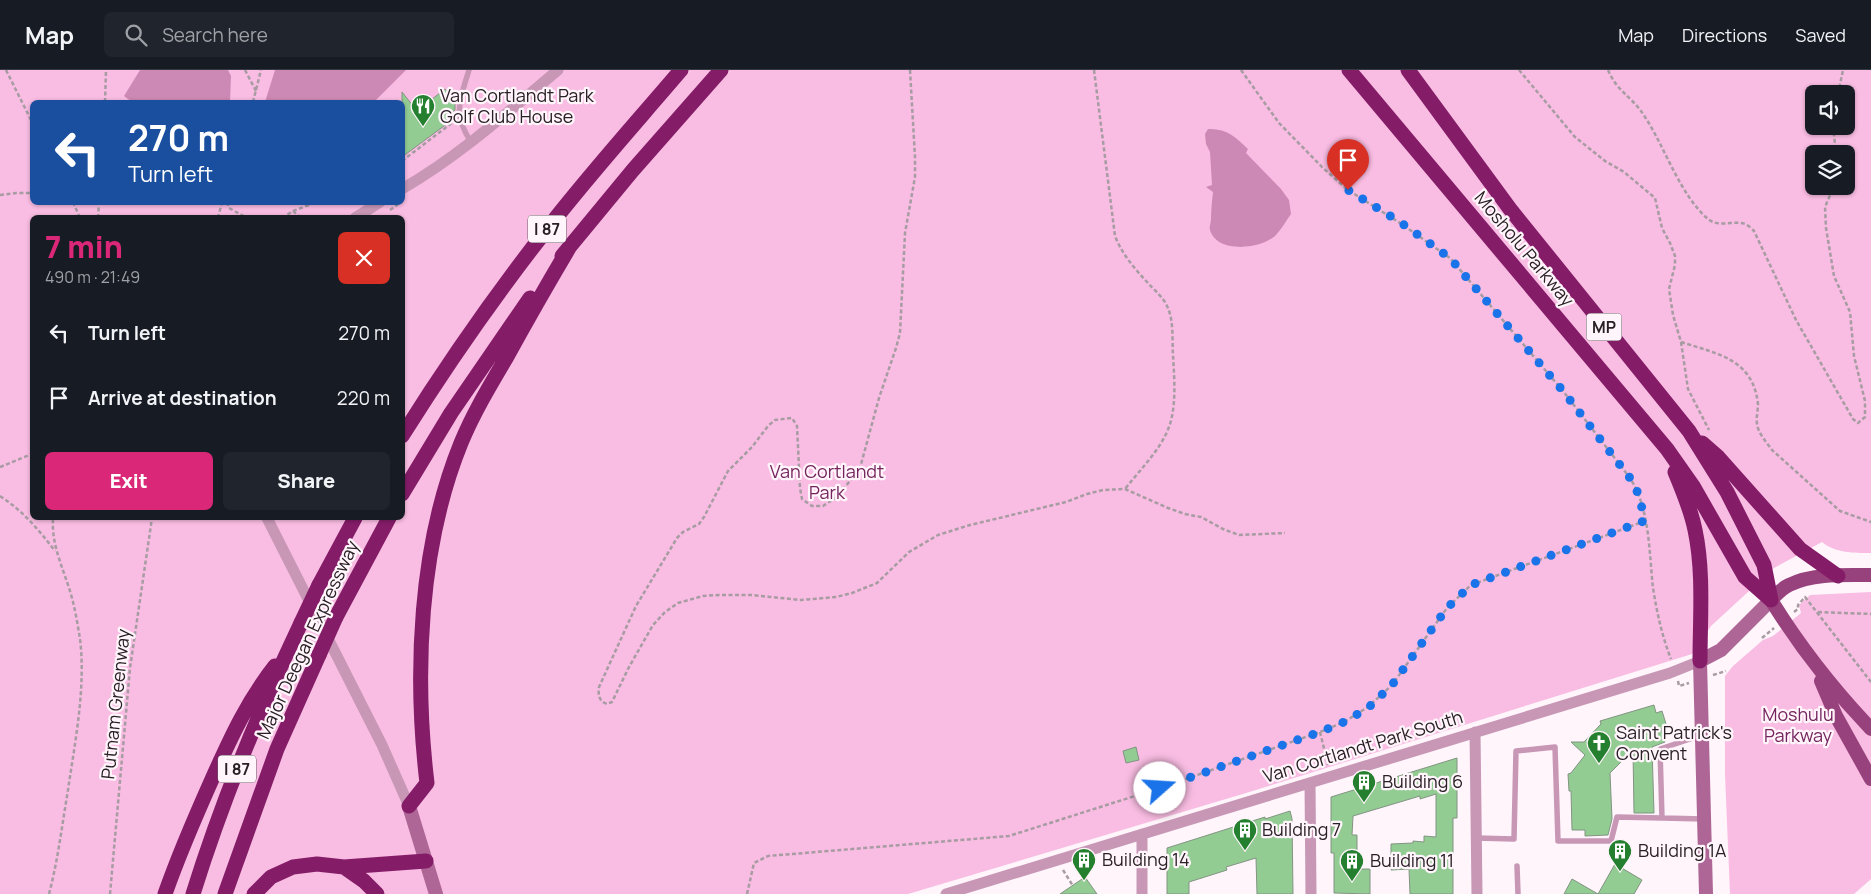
<!DOCTYPE html>
<html lang="en">
<head>
<meta charset="utf-8">
<style>
	body { margin:0; font-family:Manrope,sans-serif; background:#20242c; color:#f1f3f6; height:100vh; display:flex; flex-direction:column; font-size:19px; white-space:nowrap }
	* { box-sizing:border-box; margin:0 }
	p { font-size:16px; color:#9ea1a6 }
	.icon { flex:none; width:28px; height:28px; fill:none; stroke:currentColor; stroke-width:2; stroke-linecap:round; stroke-linejoin:round }
	.map { position:relative; flex:1; overflow:hidden }
	.details { position:absolute; left:30px; top:145px; width:375px; height:305px; display:flex; flex-direction:column; background:#171b24; border-radius:8px; box-shadow:0 1px 4px #0004 }
	.details>* { flex:none }
	.hud { position:absolute; left:30px; top:30px; width:375px; height:105px; border-radius:8px; box-shadow:0 1px 4px #0004; background:#1a4fa0; color:#fff; overflow:hidden }
	.fabs { position:absolute; left:1805px; top:15px; display:grid; gap:10px }
	.fabs a { display:grid; place-items:center; width:50px; height:50px; border-radius:8px; background:#171b24; box-shadow:0 1px 4px #0004; font-size:25px }
	.pin { position:absolute; display:grid; place-items:center; width:42px; height:42px; color:#fff; margin:-51px -21px; border-radius:50% 50% 50% 0; rotate:-45deg; box-shadow:0 0 5px #0007 }
	.pin .icon { rotate:45deg }
	.me { position:absolute; width:55px; margin:-28px; rotate:71deg; stroke-linejoin:round; filter:drop-shadow(0 0 4px #0008) }
	.turn { display:flex; align-items:center; gap:18px; height:105px; padding:0 15px; font-size:22px }
	.turn .icon { width:65px; height:65px; stroke-width:2.5 }
	.turn b { display:block; font-size:35px; line-height:42px }
	.round { display:grid; place-items:center; flex:none; width:52px; height:52px; border-radius:8px; background:#20242c }
	.overview { display:flex; align-items:center; justify-content:space-between; height:85px; padding:0 15px }
	h1 { font-size:30px; font-weight:800; line-height:38px; color:#db2777 }
	.cta { display:flex; gap:10px; margin-top:auto; padding:10px 15px }
	.cta a { flex:1; height:58px; border-radius:8px; background:#db2777; color:#fff; font-size:20px; font-weight:800; line-height:58px; text-align:center }
	.cta a+a { background:#20242c; color:#f1f3f6 }
	ul { padding:0; list-style:none }
	li { display:flex; align-items:center; gap:15px; height:65px; padding:0 15px }
	li div { flex:1 }
	li b { display:block; font-size:19px }
	li em { font-style:normal }
	header { display:flex; align-items:center; gap:30px; box-sizing:border-box; height:70px; padding:0 25px; background:#171b24; border-bottom:1px solid #363941 }
	header strong { font-size:24px }
	nav { display:flex; gap:28px; margin-inline-start:auto; font-size:18px }
	.search { width:350px; height:45px; background:#20242c; display:flex; align-items:center; gap:12px; box-sizing:border-box; padding:0 18px; border-radius:8px; color:#9ea1a6; font-size:19px }
	.map>svg:first-child { display:block }
	.green { fill:#f9bce2; fill-rule:evenodd }
	.water { fill:#cd89b5 }
	.building { fill:#92cc93; stroke:#829482 }
	.lines { fill:none; stroke-linecap:round; stroke-linejoin:round }
	.path { stroke:#a69ca2; stroke-width:2.5; stroke-dasharray:4 2.5; stroke-linecap:butt }
	.service { stroke:#c897b6; stroke-width:5.5 }
	.minor { stroke:#c897b6; stroke-width:11 }
	.secondary { stroke:#ad6695; stroke-width:14 }
	.primary { stroke:#98427d; stroke-width:14 }
	.motorway { stroke:#841c68; stroke-width:15 }
	.motorway-bridge { stroke:#841c68; stroke-width:15 }
	.route { stroke:#1a73e8; stroke-width:9; stroke-dasharray:0 16.2 }
	.labels { text-anchor:middle; stroke-width:4.5; stroke-linejoin:round; paint-order:stroke }
	.shield { fill:#fff5fb; stroke:#696066; stroke-width:1 }
	.shield-label { font-size:16px; font-weight:bold; fill:#292026 }
	.poi-label { font-size:18px; fill:#292026; stroke:#fff5fb; text-anchor:start }
	.street-label { font-size:18px; fill:#292026; stroke:#fff5fb }
	.park-label { font-size:18px; fill:#74245d; stroke:#fff5fb }
</style>
</head>
<body>
<header>
<strong>Map</strong>
<div class="search"><svg class="icon" aria-label="search" viewBox="0 0 24 24"><circle cx="10" cy="10" r="6"/><path d="M15 15l6 6"/></svg>Search here</div>
<nav><a>Map</a><a>Directions</a><a>Saved</a></nav>
</header>
<div class="map">
<svg width="1871" height="824" viewBox="0 0 1871 824">
	<rect width="100%" height="100%" fill="#fff5fb"/>
	<path class="green" d="M0,0h1871v483c-17,0 -36,0 -49,-11l-48,26 -63,58 -19,28 -446,139 -338,101h-908zM1814,24h32v32h-32zM32,32h370v100h-370zM1814,84h32v32h-32zM32,148h370v300h-370z
		M1871,522v287l-17,15h-124l-5,-120v-98l8,-10 30,-26 10,-4 28,-23 -2,-8 11,-10z"/>
	<path class="water" d="M140,0h88l3,6 -1,26h-98l-8,-6z
		M275,0h131l-32,32h-109z
		M1208,59c18,-1 28,8 40,20l-2,4 35,36 8,11 2,14c-5,7 -10,16 -16,22 -14,13 -58,18 -65,-6 -1,-4 1,-7 1,-11 0,-9 1,-18 2,-27l-7,-5 6,-2 -2,-33 -4,-8 -1,-10z"/>
	<path class="building" d="M445,19l10,13v8l-8,6 2,2 -3,2 2,3 -46,34v-65l15,19z
		M1654,635l2,8 6,-2 5,16 -6,2 4,13 -13,5 2,66h-20l-1,-63 -23,23 2,46 -4,16 -23,1v-6h-13l-1,-39h-2l-1,-17 3,-1 14,-18 -14,-13h13l17,-18 -1,-3z
		M1136,677l3,13 -13,3 -3,-12z
		M1457,688v60h-4v76h-43l-1,-25 -18,1v-26l22,-1v-2l11,1v-6l12,1v-43l-16,5v-3l-67,20 -1,19h5v34h13v25l-36,-1v-40h-3v-56z
		M1290,741l2,8 1,75h-36l-1,-36 -30,9 1,3 -38,12v12h-22v-46l98,-31v2z
		M1615,794l27,16 -8,14h-36z
		M1085,807l12,17h-37z
		M1572,809l26,15h-34z"/>
	<g class="lines">
		<path class="path" d="M6,0l26,52
			M245,0l11,21
			M910,0l5,87v20l-10,56 -5,100 -4,15 -17,50 -19,70 -22,28 -15,10h-11l-10,-7 -2,-11 -3,-62 -5,-8 -17,2 -7,6 -16,21 -24,24 -24,46 -5,7 -16,8 -6,6 -41,68 -37,81c-1,9 0,14 8,17l5,-2 17,-35 24,-42 12,-13 13,-9 25,-7 16,-1h32l50,5 35,-3 16,-4 25,-10 32,-31 29,-17 32,-10 96,-23 21,-8 16,-4 22,-1 43,19 17,6 16,3 22,12 16,6 46,-2
			M1094,0l21,166c7,18 19,32 32,46 7,8 16,15 20,24 7,14 5,33 6,49 1,19 3,41 -1,61 -5,28 -30,51 -47,73
			M1241,0l38,53 44,45 25,22 52,33 50,35 113,133 67,87c20,31 19,74 23,110 4,25 9,48 18,71
			M1519,0l56,67 30,24 19,11 31,26 7,30 8,15 5,13v9l-6,24 4,26 8,27c37,12 72,17 77,62 0,7 -2,13 -1,20 1,9 10,19 15,26l68,61 31,11
			M1608,0c9,21 21,25 33,41 23,32 37,82 67,108 11,9 25,1 37,5 3,1 7,5 9,7l42,89 57,99 5,4 7,-6v-16l-11,-45 -4,-44 -16,-36 -8,-48 -1,-21 9,-21
			M1838,24l5,-24
			M105,32l1,-32
			M253,32l8,-32
			M1833,56l3,28
			M402,91l51,-39
			M0,125l16,-2h16
			M73,132l7,16
			M227,132l2,6 18,10
			M390,140l11,-8
			M293,141l8,7
			M98,148l1,-16
			M218,148l4,-16
			M282,148l11,-7 24,-9
			M1681,272l7,47 21,41
			M0,397l32,-13
			M0,426c23,15 39,34 55,55
			M1794,542l4,-3v-4l7,-8 66,85
			M1818,542l53,2
			M1762,568l12,-10
			M1713,605l13,-4
			M1678,611l1,5 10,-3
			M1320,662l8,33
			M1160,718l8,25
			M1063,800l10,16
			M49,824c9,-34 13,-69 19,-104 7,-48 18,-103 12,-151 -2,-12 -4,-25 -7,-37 -7,-29 -22,-54 -20,-84
			M110,824l20,-226 22,-150
			M747,824l7,-31 14,-7 241,-20 151,-48 160,-56 24,-10 24,-15 24,-22 55,-77 24,-23 174,-64"/>
		<path class="service" d="M469,0c-9,30 -17,43 2,72
			M1702,665l-42,14 2,69 42,1
			M1476,768l38,1 2,-88 39,-4 3,94h53l6,-24 45,1
			M1517,796l1,28"/>
		<path class="minor" d="M402,119c57,-33 106,-77 156,-119
			M355,148l25,-16
			M267,448l115,227 27,61
			M1475,662l2,162
			M1310,713l1,111
			M946,824l724,-221 30,-12
			M1142,824v-60"/>
		<path class="secondary" d="M409,736l27,88
			M1706,824l-6,-233 21,-11 50,-50"/>
		<path class="primary" d="M1871,505c-26,0 -58,-2 -82,10 -7,3 -13,10 -18,15 29,47 62,89 100,129
			M1821,611l15,35 35,63"/>
		<path class="motorway" d="M1349,0l318,379 26,37 52,91 26,23
			M1408,0l102,139 179,222 38,61 37,73 7,35
			M562,186l71,-86 88,-100
			M402,366c44,-70 91,-138 142,-203 43,-56 91,-109 137,-163
			M1702,373l16,14 82,92 38,27
			M1675,402c8,19 16,38 20,58 9,42 5,88 5,131
			M402,424l49,-81 79,-115
			M319,515l36,-67
			M336,547l53,-99
			M409,736l18,-23c-13,-109 -8,-237 34,-340 12,-29 28,-56 44,-83 21,-38 42,-75 64,-112
			M344,797l20,14 13,13
			M165,824c14,-40 31,-79 48,-117 18,-40 35,-77 62,-111
			M193,824c29,-93 66,-183 108,-271
			M225,824l52,-145 42,-94
			M254,824l17,-17 22,-10 24,-3 27,3 82,-6"/>
		<path class="motorway-bridge" d="M301,553l18,-38
			M319,585l17,-38"/>
	</g>
	<g class="lines">
		<path class="route" d="M1160,718l160,-56 24,-10 24,-14 24,-23 55,-77 24,-23 173,-64 -4,-24 -10,-19 -67,-87 -113,-133 -50,-36 -52,-32"/>
	</g>
	<defs>
		<g id="restaurant-pin" transform="scale(1.25)"><path d="M0 17L-7.5 6A9.5 9.5 0 1 1 7.5 6Z" fill="#247f2f" stroke="#fff5fb"/><path d="M-5-6h1v4h1v-4h1v4h1v-4h1v5L-1.5 .5V6h-2V.5L-5-1ZM5-6V6H3V1.5H1.5Q1.5-4 5-6Z" fill="#fff"/></g>
		<g id="church-pin" transform="scale(1.25)"><path d="M0 17L-7.5 6A9.5 9.5 0 1 1 7.5 6Z" fill="#247f2f" stroke="#fff5fb"/><path d="M-1.2-6h2.4v3.5h3.3v2.4h-3.3V6h-2.4V-.1h-3.3v-2.4h3.3Z" fill="#fff"/></g>
		<g id="building-pin" transform="scale(1.25)"><path d="M0 17L-7.5 6A9.5 9.5 0 1 1 7.5 6Z" fill="#247f2f" stroke="#fff5fb"/><path d="M-4-6H4V6H1V3H-1V6H-4ZM-2.5-4.3h1.7v1.8h-1.7ZM.8-4.3h1.7v1.8H.8ZM-2.5-1h1.7V.8h-1.7ZM.8-1h1.7V.8H.8Z" fill="#fff"/></g>
	</defs>
	<g fill-rule="evenodd">
		<use href="#restaurant-pin" x="423" y="36"/>
		<use href="#church-pin" x="1599" y="673"/>
		<use href="#building-pin" x="1364" y="712"/>
		<use href="#building-pin" x="1245" y="760"/>
		<use href="#building-pin" x="1620" y="781"/>
		<use href="#building-pin" x="1084" y="790"/>
		<use href="#building-pin" x="1352" y="791"/>
	</g>
	<g class="labels">
		<g class="shield">
			<rect x="528" y="145.5" width="38" height="27" rx="4"/>
			<rect x="1586.5" y="243.5" width="35" height="27" rx="4"/>
			<rect x="218" y="685.5" width="38" height="27" rx="4"/>
		</g>
		<g class="shield-label">
			<text x="547" y="165">I 87</text>
			<text x="1604" y="263">MP</text>
			<text x="237" y="705">I 87</text>
		</g>
		<g class="poi-label">
			<text x="440" y="32">Van Cortlandt Park<tspan x="440" dy="21">Golf Club House</tspan></text>
			<text x="1616" y="669">Saint Patrick's<tspan x="1616" dy="21">Convent</tspan></text>
			<text x="1382" y="718">Building 6</text>
			<text x="1262" y="766">Building 7</text>
			<text x="1638" y="787">Building 1A</text>
			<text x="1102" y="796">Building 14</text>
			<text x="1370" y="797">Building 11</text>
		</g>
		<g class="street-label">
			<text transform="translate(1524 179) rotate(50)" y="6">Mosholu Parkway</text>
			<text transform="translate(308 570) rotate(-65)" y="6">Major Deegan Expressway</text>
			<text transform="translate(116 634) rotate(-84)" y="6">Putnam Greenway</text>
			<text transform="translate(1363 677) rotate(-17)" y="6">Van Cortlandt Park South</text>
		</g>
		<g class="park-label">
			<text x="827" y="408">Van Cortlandt<tspan x="827" dy="21">Park</tspan></text>
			<text x="1798" y="651">Moshulu<tspan x="1798" dy="21">Parkway</tspan></text>
		</g>
	</g>
</svg>
<div class="fabs">
<a><svg class="icon" aria-label="sound" viewBox="0 0 24 24"><path d="M4 9h4l5-4v14l-5-4H4zM17 9q2 3 0 6"/></svg></a>
<a><svg class="icon" aria-label="layers" viewBox="0 0 24 24"><path d="M12 4l9 5-9 5-9-5zM3 14l9 5 9-5"/></svg></a>
</div>
<div class="pin" style="left:1348px;top:120px;background:#d93025"><svg class="icon" aria-label="arrive" viewBox="0 0 24 24"><path d="M6 21V4h12l-3 4 3 4H6"/></svg></div>
<svg class="me" style="left:1160px;top:718px" viewBox="-20 -20 40 40"><circle r="19" fill="#fff"/><path d="M0-13L10 11 0 6-10 11z" fill="#1a73e8"/></svg>
<div class="hud">
<div class="turn"><svg class="icon" aria-label="left" viewBox="0 0 24 24"><path d="M17 20v-9H6M10 6l-5 5 5 5"/></svg><div><b>270 m</b>Turn left</div></div>
</div>
<section class="details">
<div class="overview"><div><h1>7 min</h1><p>490 m · 21:49</p></div><a class="round" style="background:#d93025;color:#fff"><svg class="icon" aria-label="close" viewBox="0 0 24 24"><path d="M6 6l12 12M18 6L6 18"/></svg></a></div>
<ul>
<li><svg class="icon" aria-label="left" viewBox="0 0 24 24"><path d="M17 20v-9H6M10 6l-5 5 5 5"/></svg><div><b>Turn left</b></div><em>270 m</em></li>
<li><svg class="icon" aria-label="arrive" viewBox="0 0 24 24"><path d="M6 21V4h12l-3 4 3 4H6"/></svg><div><b>Arrive at destination</b></div><em>220 m</em></li>
</ul>
<div class="cta"><a>Exit</a><a>Share</a></div>
</section>
</div>
</body>
</html>
